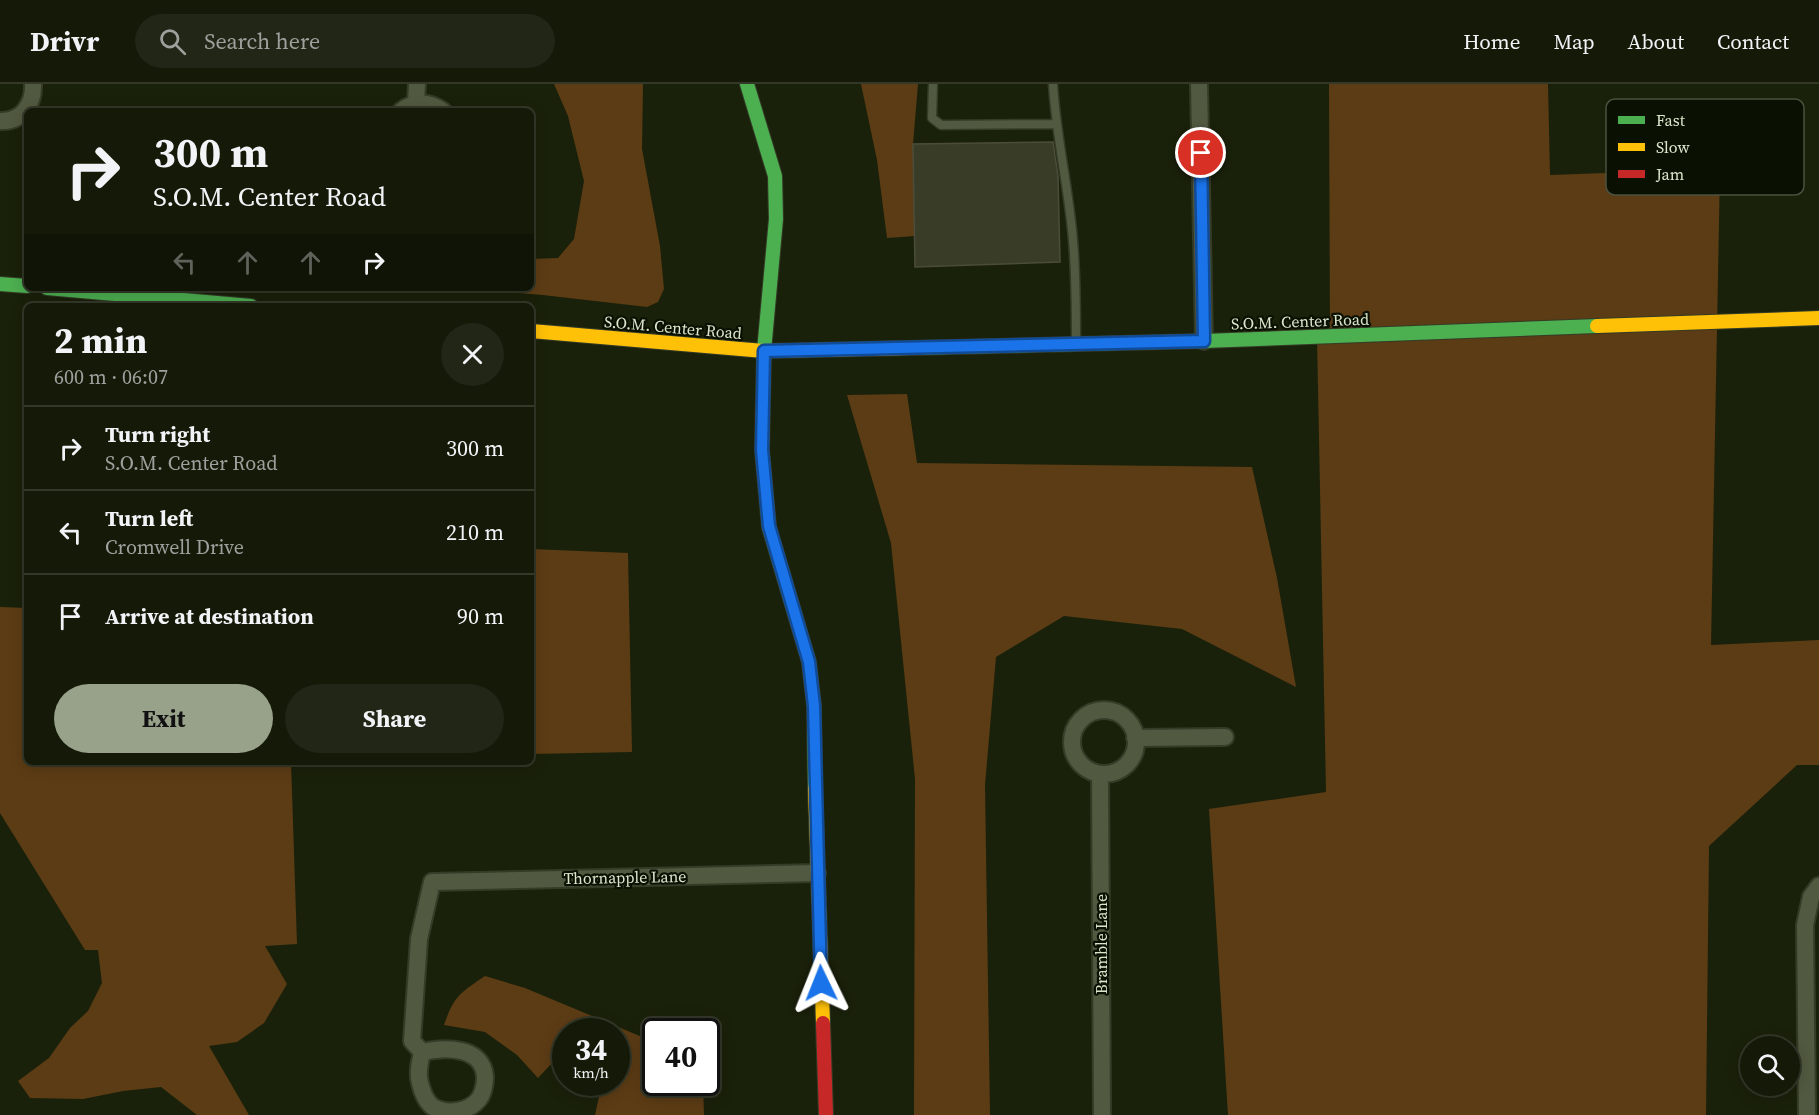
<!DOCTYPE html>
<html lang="en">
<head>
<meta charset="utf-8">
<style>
	body { margin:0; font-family:"Source Serif 4",serif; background:#212616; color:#f1f3f6; height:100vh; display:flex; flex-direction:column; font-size:22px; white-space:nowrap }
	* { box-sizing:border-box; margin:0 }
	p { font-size:20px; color:#9da09c }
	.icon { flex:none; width:33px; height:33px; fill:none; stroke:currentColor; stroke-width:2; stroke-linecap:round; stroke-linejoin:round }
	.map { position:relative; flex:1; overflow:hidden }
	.panel { position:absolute; left:24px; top:219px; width:510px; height:462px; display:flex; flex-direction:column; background:#141908; border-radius:9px; box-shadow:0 3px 15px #0003,0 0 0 2px #333829 }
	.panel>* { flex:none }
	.guide { position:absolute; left:24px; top:24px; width:510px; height:183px; border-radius:9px; box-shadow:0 3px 15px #0003,0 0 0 2px #333829; background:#141908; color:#f1f3f6; overflow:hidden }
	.controls { position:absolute; left:1740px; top:952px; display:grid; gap:12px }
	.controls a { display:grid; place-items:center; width:60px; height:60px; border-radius:50%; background:#141908; box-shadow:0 3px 15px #0003,0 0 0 2px #333829; font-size:30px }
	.speed { position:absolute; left:552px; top:934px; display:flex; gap:12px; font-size:30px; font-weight:700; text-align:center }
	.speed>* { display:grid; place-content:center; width:78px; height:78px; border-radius:50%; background:#141908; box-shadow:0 3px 15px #0003,0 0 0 2px #333829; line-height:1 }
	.speed small { font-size:15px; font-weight:400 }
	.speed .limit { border:3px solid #111; border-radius:9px; background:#fff; color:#111 }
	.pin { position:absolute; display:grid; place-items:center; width:51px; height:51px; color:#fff; margin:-26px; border:3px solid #fff; border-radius:50%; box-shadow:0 2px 6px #0007 }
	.me { position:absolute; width:66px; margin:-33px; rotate:358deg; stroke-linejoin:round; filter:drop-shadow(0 0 4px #0008) }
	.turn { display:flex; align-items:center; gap:21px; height:126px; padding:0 30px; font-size:27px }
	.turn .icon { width:78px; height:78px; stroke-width:2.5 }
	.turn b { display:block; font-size:42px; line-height:51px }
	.lanes { display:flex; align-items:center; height:57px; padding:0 30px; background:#0003; justify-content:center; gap:30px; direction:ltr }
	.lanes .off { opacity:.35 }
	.round { display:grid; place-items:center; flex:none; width:63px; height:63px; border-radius:32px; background:#212616 }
	.overview { display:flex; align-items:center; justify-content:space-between; height:102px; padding:0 30px }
	h1 { font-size:36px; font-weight:700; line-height:45px }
	.button { display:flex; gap:12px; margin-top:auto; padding:12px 30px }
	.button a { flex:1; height:69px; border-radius:36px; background:#98a189; color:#111; font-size:24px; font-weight:700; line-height:69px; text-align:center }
	.button a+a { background:#212616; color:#f1f3f6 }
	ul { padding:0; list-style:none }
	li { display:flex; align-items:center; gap:18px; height:84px; padding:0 30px; border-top:2px solid #333829 }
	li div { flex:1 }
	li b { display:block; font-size:22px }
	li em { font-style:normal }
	header { display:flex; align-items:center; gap:36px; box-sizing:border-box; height:84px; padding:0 30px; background:#141908; border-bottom:2px solid #333829 }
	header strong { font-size:28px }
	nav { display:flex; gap:33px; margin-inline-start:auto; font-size:21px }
	.search { width:420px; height:54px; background:#212616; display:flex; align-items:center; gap:15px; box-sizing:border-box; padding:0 21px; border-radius:33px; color:#9da09c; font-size:22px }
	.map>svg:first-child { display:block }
	.green { fill:#5c3c15 }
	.building { fill:#393d28; stroke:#4b4d3a; stroke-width:1.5 }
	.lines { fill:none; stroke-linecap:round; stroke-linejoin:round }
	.lane-casing { stroke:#343b27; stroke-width:11 }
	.street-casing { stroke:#343b27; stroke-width:20 }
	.fast-casing { stroke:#343b27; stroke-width:16 }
	.slow-casing { stroke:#343b27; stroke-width:16 }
	.jam-casing { stroke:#343b27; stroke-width:16 }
	.lane { stroke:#515a40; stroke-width:8 }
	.street { stroke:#515a40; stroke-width:16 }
	.fast { stroke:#4caf50; stroke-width:14 }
	.slow { stroke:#ffc107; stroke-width:14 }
	.jam { stroke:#c62828; stroke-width:14 }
	.route-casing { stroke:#114b97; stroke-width:15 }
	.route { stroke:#1a73e8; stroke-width:10 }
	.labels { text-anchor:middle; stroke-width:4.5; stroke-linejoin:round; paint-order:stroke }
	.street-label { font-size:16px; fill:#dce6cd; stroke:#0b1102 }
	.key { fill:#0b1102; stroke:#4a513f; stroke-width:1.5 }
	.key-label { font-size:16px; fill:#dce6cd }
</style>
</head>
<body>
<header>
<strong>Drivr</strong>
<div class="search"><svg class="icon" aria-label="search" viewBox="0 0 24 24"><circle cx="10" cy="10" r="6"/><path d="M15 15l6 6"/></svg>Search here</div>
<nav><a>Home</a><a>Map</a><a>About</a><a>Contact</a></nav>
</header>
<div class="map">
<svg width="1819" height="1031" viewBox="0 0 1819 1031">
	<rect width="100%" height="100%" fill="#1a210a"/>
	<path class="green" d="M554,0h89l-1,65 18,97 4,43 -6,13 -11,5 -104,-12 -91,-7h79v-29l27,-1 16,-19 10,-58 -16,-65z
		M861,0h57l-5,60 2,92 -28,2 -10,-78z
		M1329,0h219l2,91 170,-6 -9,476 108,-5v125h-22l-88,81 -3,269h-478l-19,-306 117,-17 -9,-455 13,-1z
		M907,310l10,69 335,4 25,111 19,109 -114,-58 -118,-13 -68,41 -11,128 5,330h-76l1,-336 -24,-236 -44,-148z
		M531,465l97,4 4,199 -101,2z
		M0,523l27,1v154h264l6,182 -32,2 22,38 -23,39 -27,19 -28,4 40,69h-52l-36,-28 -38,4 -40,8 -53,-1 -12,-17 31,-23 21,-30 18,-17 14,-28 -4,-33h-13l-85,-137z
		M485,892l40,12 122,51h8l1,44h47l1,32h-109l7,-32h14v-51h-50l-1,25 -10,3 -17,18 -21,-23 -32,-23 -41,-7c10,-29 16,-32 41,-49z"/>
	<path class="building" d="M1053,58l5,34 2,86 -145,5 -2,-123z"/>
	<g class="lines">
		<g class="lane-casing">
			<path id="lane" d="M933,0l-1,34 9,7 115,-1
				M1053,0c3,51 14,96 19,146 4,36 4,73 4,110"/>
		</g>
		<g class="street-casing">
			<path id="street" d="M1199,0l5,257
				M416,19l1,-19
				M401,27c14,-11 29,-9 42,0
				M0,37c22,1 34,-17 33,-37
				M1072 658a32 32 0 1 1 64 0a32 32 0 1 1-64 0Z
				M1135,654l90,-1
				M1100,690l2,341
				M422,968c-2,10 -5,21 -2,31 2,8 6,19 13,24 14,8 36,5 46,-8 4,-5 6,-15 6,-22 -2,-31 -40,-30 -63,-25l-10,-11 7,-102 13,-57 385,-9
				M1807,1031l-2,-190 6,-28 8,-11"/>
		</g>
		<g class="fast-casing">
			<path id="fast" d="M747,0l28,92 1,43 -12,132 -2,99 7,77 40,135 5,44 1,82
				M0,200l27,2
				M47,204l204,18
				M908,264l296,-7 393,-15"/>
		</g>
		<g class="slow-casing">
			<path id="slow" d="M1597,242l222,-8
				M531,247l233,20 144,-3
				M815,704l8,235"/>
		</g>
		<g class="jam-casing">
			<path id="jam" d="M823,939l3,92"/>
		</g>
		<use href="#lane" class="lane"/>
		<use href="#street" class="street"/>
		<use href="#fast" class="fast"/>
		<use href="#slow" class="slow"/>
		<use href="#jam" class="jam"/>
	</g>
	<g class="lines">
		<g class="route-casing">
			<path id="route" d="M821,899l-7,-277 -5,-44 -40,-136 -7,-76 2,-99 440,-10 -3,-188"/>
		</g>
		<use href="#route" class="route"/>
	</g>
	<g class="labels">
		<g class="street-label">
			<text transform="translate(1300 237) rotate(-2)" y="6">S.O.M. Center Road</text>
			<text transform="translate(673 243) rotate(5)" y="6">S.O.M. Center Road</text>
			<text transform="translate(625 793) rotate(-1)" y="6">Thornapple Lane</text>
			<text transform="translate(1101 860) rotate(-90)" y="6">Bramble Lane</text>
		</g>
	</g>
	<rect x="1606" y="15" width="198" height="96" rx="9" class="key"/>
	<rect x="1618" y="32" width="27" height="8" fill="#4caf50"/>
	<rect x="1618" y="59" width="27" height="8" fill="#ffc107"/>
	<rect x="1618" y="86" width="27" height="8" fill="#c62828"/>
	<g class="key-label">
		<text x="1656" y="42">Fast</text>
		<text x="1656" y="69">Slow</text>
		<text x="1656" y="96">Jam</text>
	</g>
</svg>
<div class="controls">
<a><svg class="icon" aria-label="search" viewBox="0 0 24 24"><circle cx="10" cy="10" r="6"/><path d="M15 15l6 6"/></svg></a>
</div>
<div class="speed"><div>34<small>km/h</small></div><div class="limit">40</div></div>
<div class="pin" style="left:1201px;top:69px;background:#d93025"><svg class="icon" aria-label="arrive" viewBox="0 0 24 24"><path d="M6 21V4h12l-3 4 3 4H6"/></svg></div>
<svg class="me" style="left:821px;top:899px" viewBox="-20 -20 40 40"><path d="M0-17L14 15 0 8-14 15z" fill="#1a73e8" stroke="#fff" stroke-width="4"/></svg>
<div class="guide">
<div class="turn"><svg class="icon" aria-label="right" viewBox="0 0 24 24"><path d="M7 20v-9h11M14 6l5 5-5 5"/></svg><div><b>300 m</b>S.O.M. Center Road</div></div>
<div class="lanes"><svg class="icon off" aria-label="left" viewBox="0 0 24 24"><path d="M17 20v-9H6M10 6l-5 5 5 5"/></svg><svg class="icon off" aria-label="ahead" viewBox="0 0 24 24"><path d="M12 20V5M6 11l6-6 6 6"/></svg><svg class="icon off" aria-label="ahead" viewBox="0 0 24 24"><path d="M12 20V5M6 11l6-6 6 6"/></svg><svg class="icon" aria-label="right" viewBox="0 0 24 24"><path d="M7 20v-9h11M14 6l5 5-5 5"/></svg></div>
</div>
<section class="panel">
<div class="overview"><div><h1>2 min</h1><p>600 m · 06:07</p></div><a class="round"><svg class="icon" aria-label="close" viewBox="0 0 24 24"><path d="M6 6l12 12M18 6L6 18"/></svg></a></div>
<ul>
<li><svg class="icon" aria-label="right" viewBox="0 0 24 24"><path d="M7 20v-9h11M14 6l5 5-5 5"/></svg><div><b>Turn right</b><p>S.O.M. Center Road</p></div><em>300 m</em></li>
<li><svg class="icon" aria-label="left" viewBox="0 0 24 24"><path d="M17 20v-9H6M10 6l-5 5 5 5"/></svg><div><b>Turn left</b><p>Cromwell Drive</p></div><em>210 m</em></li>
<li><svg class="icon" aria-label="arrive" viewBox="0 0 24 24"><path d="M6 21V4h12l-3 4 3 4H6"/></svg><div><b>Arrive at destination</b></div><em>90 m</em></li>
</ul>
<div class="button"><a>Exit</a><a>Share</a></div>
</section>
</div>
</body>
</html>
